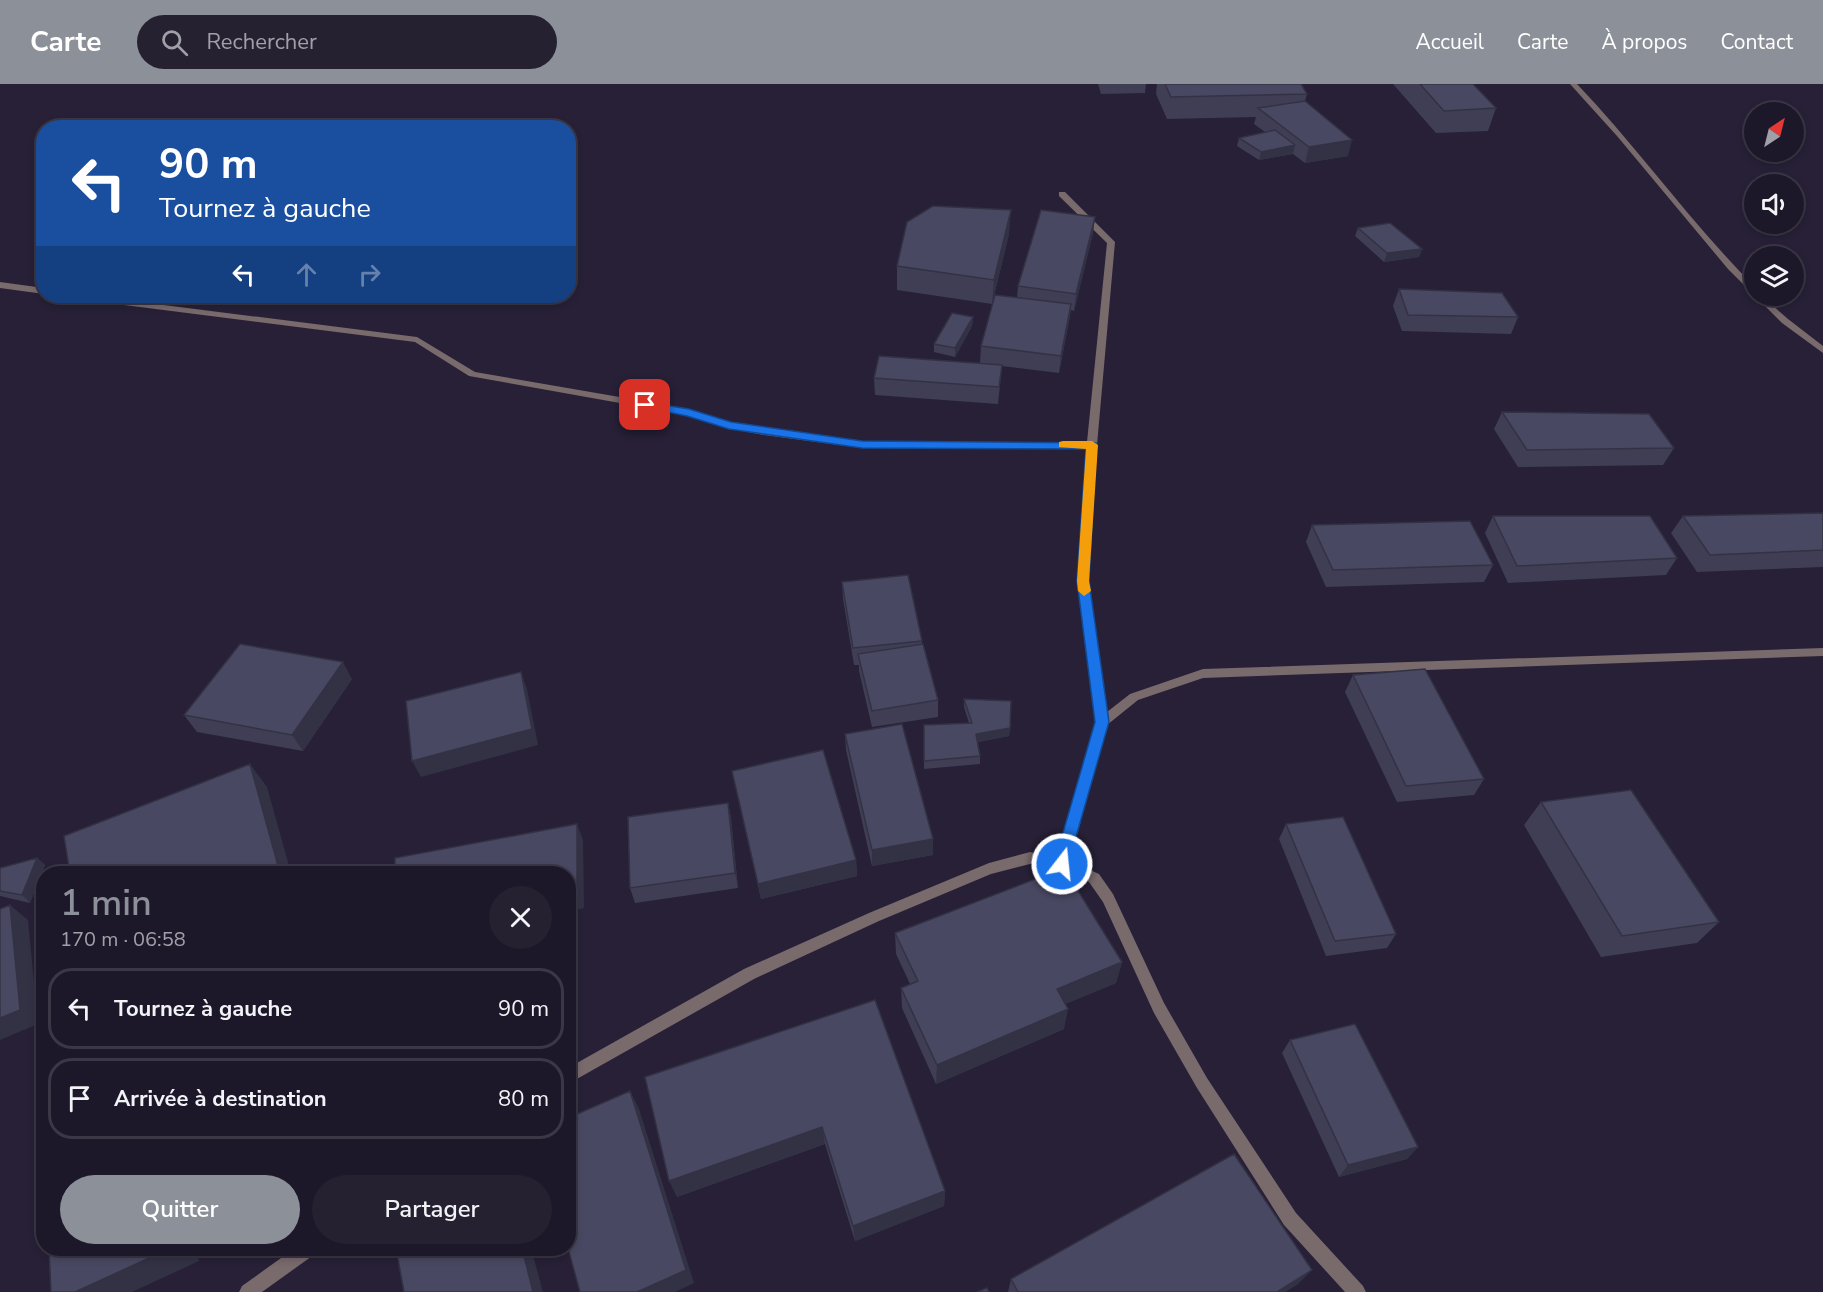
<!DOCTYPE html>
<html lang="fr">
<head>
<meta charset="utf-8">
<style>
	body { margin:0; font-family:"Nunito Sans",sans-serif; background:#252131; color:#f1f3f6; height:100vh; display:flex; flex-direction:column; font-size:22px; white-space:nowrap }
	* { box-sizing:border-box; margin:0 }
	p { font-size:20px; color:#a0a0a8 }
	.icon { flex:none; width:33px; height:33px; fill:none; stroke:currentColor; stroke-width:2; stroke-linecap:round; stroke-linejoin:round }
	.map { position:relative; flex:1; overflow:hidden }
	.side { position:absolute; left:36px; top:782px; width:540px; height:390px; display:flex; flex-direction:column; background:#1d1829; border-radius:24px; box-shadow:0 3px 9px #0003,0 0 0 2px #3b3746 }
	.side>* { flex:none }
	.banner { position:absolute; left:36px; top:36px; width:540px; height:183px; border-radius:24px; box-shadow:0 3px 9px #0003,0 0 0 2px #3b3746; background:#1a4fa0; color:#fff; overflow:hidden }
	.needle { width:39px; rotate:35deg }
	.buttons { position:absolute; left:1744px; top:18px; display:grid; gap:12px }
	.buttons a { display:grid; place-items:center; width:60px; height:60px; border-radius:50%; background:#1d1829; box-shadow:0 3px 9px #0003,0 0 0 2px #3b3746; font-size:30px }
	.pin { position:absolute; display:grid; place-items:center; width:51px; height:51px; color:#fff; margin:-26px; border-radius:12px; box-shadow:0 3px 9px #0006 }
	.me { position:absolute; width:66px; margin:-33px; rotate:16deg; stroke-linejoin:round; filter:drop-shadow(0 0 4px #0008) }
	.turn { display:flex; align-items:center; gap:21px; height:126px; padding:0 24px; font-size:27px }
	.turn .icon { width:78px; height:78px; stroke-width:2.5 }
	.turn b { display:block; font-size:42px; line-height:51px }
	.lanes { display:flex; align-items:center; height:57px; padding:0 24px; background:#0003; justify-content:center; gap:30px; direction:ltr }
	.lanes .off { opacity:.35 }
	.round { display:grid; place-items:center; flex:none; width:63px; height:63px; border-radius:32px; background:#252131 }
	.headline { display:flex; align-items:center; justify-content:space-between; height:102px; padding:0 24px }
	h1 { font-size:36px; font-weight:600; line-height:45px; color:#8c9099 }
	.primary-button { display:flex; gap:12px; margin-top:auto; padding:12px 24px }
	.primary-button a { flex:1; height:69px; border-radius:36px; background:#8c9099; color:#fff; font-size:24px; font-weight:600; line-height:69px; text-align:center }
	.primary-button a+a { background:#252131; color:#f1f3f6 }
	ul { padding:0; list-style:none }
	li { display:flex; align-items:center; gap:18px; height:81px; margin:0 12px 9px; padding:0 12px; border:3px solid #3b3746; border-radius:24px }
	li div { flex:1 }
	li b { display:block; font-size:22px }
	li em { font-style:normal }
	header { display:flex; align-items:center; gap:36px; box-sizing:border-box; height:84px; padding:0 30px; background:#8c9099; color:#fff }
	header strong { font-size:28px }
	nav { display:flex; gap:33px; margin-inline-start:auto; font-size:21px }
	.search { width:420px; height:54px; background:#252131; display:flex; align-items:center; gap:15px; box-sizing:border-box; padding:0 21px; border-radius:33px; color:#a0a0a8; font-size:22px }
	.map>svg:first-child { display:block }
	.lines { fill:none; stroke-linecap:round; stroke-linejoin:round }
	.street { fill:#796a6c; fill-rule:evenodd }
	.wall { fill:#3f3e54 }
	.shaded-wall { fill:#333245 }
	.building { fill:#494862; stroke:#333245; stroke-width:1.5 }
	.route { fill:#1a73e8; stroke:#114b97; stroke-width:1.5 }
	.slow { fill:#f59e0b }
</style>
</head>
<body>
<header>
<strong>Carte</strong>
<div class="search"><svg class="icon" aria-label="search" viewBox="0 0 24 24"><circle cx="10" cy="10" r="6"/><path d="M15 15l6 6"/></svg>Rechercher</div>
<nav><a>Accueil</a><a>Carte</a><a>À propos</a><a>Contact</a></nav>
</header>
<div class="map">
<svg width="1823" height="1208" viewBox="0 0 1823 1208">
	<rect width="100%" height="100%" fill="#272037"/>
	<g class="lines">
		<path class="street" d="M1570,0h7c62,65 114,139 178,203v9h7l26,23 35,27v7l-41,-30 -54,-54 -111,-133z
			M1059,108h6l50,50 -18,203 -8,136 18,131 23,-18 73,-25 620,-21v8l-620,22 -65,22 -31,25 -37,136 29,13 14,20 51,109 43,75 89,135 67,73 3,6h-21l-61,-67 -87,-137 -43,-75 -51,-111 -14,-20 -29,-12 -30,-6 -39,10 -112,47 -125,58 -186,105v-16l176,-99 125,-56 120,-50 41,-11 27,5 39,-135 -19,-141 10,-133h-225l-98,-13 -38,-7 -39,-13 -218,-39 -54,-34 -338,-43 -4,-3h20l324,41 58,35 214,37 42,14 33,6 98,13h225l20,-199 -48,-47z
			M0,198l44,6v6l-44,-6z
			M295,1164h22l-2,6 -53,38h-23l3,-6z"/>
	</g>
	<path class="wall" d="M1098,0h48l-1,9 -44,1z
		M1157,0h144l6,10 -2,7 43,55 -43,7 -12,-9 -34,6 -22,-14 2,-8 26,-6 -11,-8 2,-7 -89,2 -11,-25z
		M1393,0h80l23,24 -8,23 -52,2z
		M1095,133l-2,16 -19,78 -3,-1 -2,11 -10,52 -57,-7 -4,38 -123,-9 -1,-17 106,-15 1,-17 36,-48 1,-12z
		M1358,144l64,21 -3,8 -35,5 -29,-26z
		M1009,150l-17,70 -95,-14v-24z
		M1399,205l119,28 -7,17 -109,-3 -9,-25z
		M973,233l-1,9 -17,31 -21,-5v-8z
		M1502,328l172,36 -11,17 -145,2 -24,-38z
		M1823,429v54l-126,5 -26,-39 12,-17z
		M1493,432l184,42 -11,17 -158,8 -23,-50z
		M1312,441l181,40 -9,17 -158,5 -20,-45z
		M842,498l80,59v4l16,55v17l-66,10 -13,-56v-6h-5l-11,-66z
		M1353,591l131,104 -10,16 -77,7 -52,-110z
		M352,595l-49,72 -106,-19 -13,-17z
		M964,615l46,29 -1,8 -31,6 2,14v8l-56,5v-44l45,-2 -5,-16z
		M845,650l88,105v16l-61,11 -26,-116z
		M732,687l124,89 1,16 -96,23z
		M1541,718l178,120 -22,21 -96,14 -77,-132z
		M728,719l3,15 7,70 -103,15 -5,-15z
		M1286,740l110,110 -9,14 -61,8 -47,-117z
		M37,774l8,7 -15,38 -30,-7v-28z
		M895,849l227,29 -6,21 -51,21 -1,25 -128,55 -34,-76 -1,-20 9,-4 -14,-30z
		M875,916l70,191 -1,15 -89,35 -30,-97 -148,53z
		M1290,956l128,107 -11,12 -68,18 -57,-124z
		M1011,1195l287,5 -13,8h-277z"/>
	<path class="shaded-wall" d="M1352,56l-4,16 -43,7 4,-16z
		M1295,61l-2,9 -34,6 2,-8z
		M1011,126l-2,24 -17,70 2,-24z
		M1095,133l-2,16 -19,78 2,-17z
		M1422,165l-3,8 -35,5 3,-9z
		M1071,220l-2,17 -10,52 2,-17z
		M973,233l-1,9 -17,31v-9z
		M343,578l9,17 -49,72 -11,-16z
		M521,588l6,17 11,56 -117,32 -9,-16z
		M1010,644l-1,8 -33,6v-8z
		M250,680l17,23 24,86h-11z
		M728,719l3,15 7,70 -3,-15z
		M577,740l6,16 1,68 -16,4v-17z
		M933,755v16l-61,11v-16z
		M37,774l8,7 -15,38 -8,-8z
		M856,776l1,16 -96,23 -3,-15z
		M10,821l18,15 10,104 -38,16v-22z
		M1122,878l-6,21 -63,26 4,-20z
		M1068,925l-4,20 -128,55 1,-19z
		M630,1007l9,18 55,174 -19,9h-38z
		M822,1043l3,17 -148,53 -8,-16z
		M1418,1063l-11,12 -68,18 9,-12z
		M945,1107l-1,15 -89,35 -2,-15z
		M171,1164h26l2,13 -67,31h-57z
		M522,1164h9l12,44h-10z
		M1312,1186l-14,14 -13,8h-8z"/>
	<path class="building" d="M1165,0h136l6,10 -136,3z
		M1420,0h53l23,24 -52,3z
		M1305,17l47,39 -43,7 -51,-39z
		M1275,46l20,15 -34,7 -22,-14z
		M933,122l78,4 -17,70 -97,-14 10,-44z
		M1041,126l54,7 -19,77 -58,-8z
		M1390,139l32,26 -35,4 -29,-25z
		M1399,205l103,4 16,24 -110,-2z
		M995,211l76,9 -10,52 -80,-10z
		M952,229l21,4 -18,31 -21,-4z
		M879,272l123,9 -3,22 -125,-9z
		M1502,328l147,2 25,34 -147,2z
		M1823,429v37l-113,5 -27,-39z
		M1493,432h157l27,42 -160,8z
		M1470,437l23,44 -160,5 -21,-45z
		M908,491l14,66 -69,7 -11,-66z
		M240,560l103,18 -51,73 -108,-20z
		M923,560l15,56 -66,11 -14,-57z
		M1425,585l59,110 -78,7 -53,-111z
		M521,588l11,57 -120,32 -6,-60z
		M964,615l47,2 -1,27 -34,6 4,22 -56,5v-36l48,-2z
		M902,640l31,115 -61,11 -27,-116z
		M823,666l33,110 -98,24 -26,-113z
		M250,680l30,109h-210l-6,-37z
		M1631,706l88,132 -97,14 -81,-134z
		M728,719l7,70 -105,15 -2,-71z
		M1343,733l53,117 -61,7 -49,-117z
		M577,740v69l-9,2v-22h-173v-15z
		M37,774l-15,37 -22,-4v-23z
		M1064,784l58,94 -65,27 11,20 -131,56 -36,-77 17,-7 -23,-48z
		M10,821l10,105 -20,8v-109z
		M875,916l70,191 -92,35 -31,-99 -153,54 -24,-104z
		M44,917v129l-6,-126z
		M1355,940l63,123 -70,18 -58,-125z
		M630,1007l56,179 -49,22h-57l-12,-44v-130z
		M1234,1070l78,116 -35,22h-259l-7,-13z
		M49,1164h122l-96,44h-24z
		M396,1164h126l11,44h-129z
		M987,1204l2,4h-12z"/>
	<path class="route" d="M645,318l44,7 42,13 131,19 234,2 -7,138 20,141 -42,146 -5,2 -5,-2 -3,-4 41,-142 -18,-141 9,-132 -224,-1 -133,-19 -42,-13 -45,-9v-4z"/>
	<path class="slow" d="M1063,357h29l6,4 -9,136 2,10 -7,5 -6,-5 -1,-10 9,-132 -27,-2v-5z"/>
</svg>
<div class="buttons">
<a><svg class="needle" viewBox="-14 -14 28 28"><path d="M0-13l5 13h-10z" fill="#e53935"/><path d="M0 13l5-13h-10z" fill="#a0a0a8"/></svg></a>
<a><svg class="icon" aria-label="sound" viewBox="0 0 24 24"><path d="M4 9h4l5-4v14l-5-4H4zM17 9q2 3 0 6"/></svg></a>
<a><svg class="icon" aria-label="layers" viewBox="0 0 24 24"><path d="M12 4l9 5-9 5-9-5zM3 14l9 5 9-5"/></svg></a>
</div>
<div class="pin" style="left:645px;top:321px;background:#d93025"><svg class="icon" aria-label="arrive" viewBox="0 0 24 24"><path d="M6 21V4h12l-3 4 3 4H6"/></svg></div>
<svg class="me" style="left:1062px;top:780px" viewBox="-20 -20 40 40"><circle r="17" fill="#1a73e8" stroke="#fff" stroke-width="3"/><path d="M0-11L8 9 0 5-8 9z" fill="#fff"/></svg>
<div class="banner">
<div class="turn"><svg class="icon" aria-label="left" viewBox="0 0 24 24"><path d="M17 20v-9H6M10 6l-5 5 5 5"/></svg><div><b>90 m</b>Tournez à gauche</div></div>
<div class="lanes"><svg class="icon" aria-label="left" viewBox="0 0 24 24"><path d="M17 20v-9H6M10 6l-5 5 5 5"/></svg><svg class="icon off" aria-label="ahead" viewBox="0 0 24 24"><path d="M12 20V5M6 11l6-6 6 6"/></svg><svg class="icon off" aria-label="right" viewBox="0 0 24 24"><path d="M7 20v-9h11M14 6l5 5-5 5"/></svg></div>
</div>
<section class="side">
<div class="headline"><div><h1>1 min</h1><p>170 m · 06:58</p></div><a class="round"><svg class="icon" aria-label="close" viewBox="0 0 24 24"><path d="M6 6l12 12M18 6L6 18"/></svg></a></div>
<ul>
<li><svg class="icon" aria-label="left" viewBox="0 0 24 24"><path d="M17 20v-9H6M10 6l-5 5 5 5"/></svg><div><b>Tournez à gauche</b></div><em>90 m</em></li>
<li><svg class="icon" aria-label="arrive" viewBox="0 0 24 24"><path d="M6 21V4h12l-3 4 3 4H6"/></svg><div><b>Arrivée à destination</b></div><em>80 m</em></li>
</ul>
<div class="primary-button"><a>Quitter</a><a>Partager</a></div>
</section>
</div>
</body>
</html>
